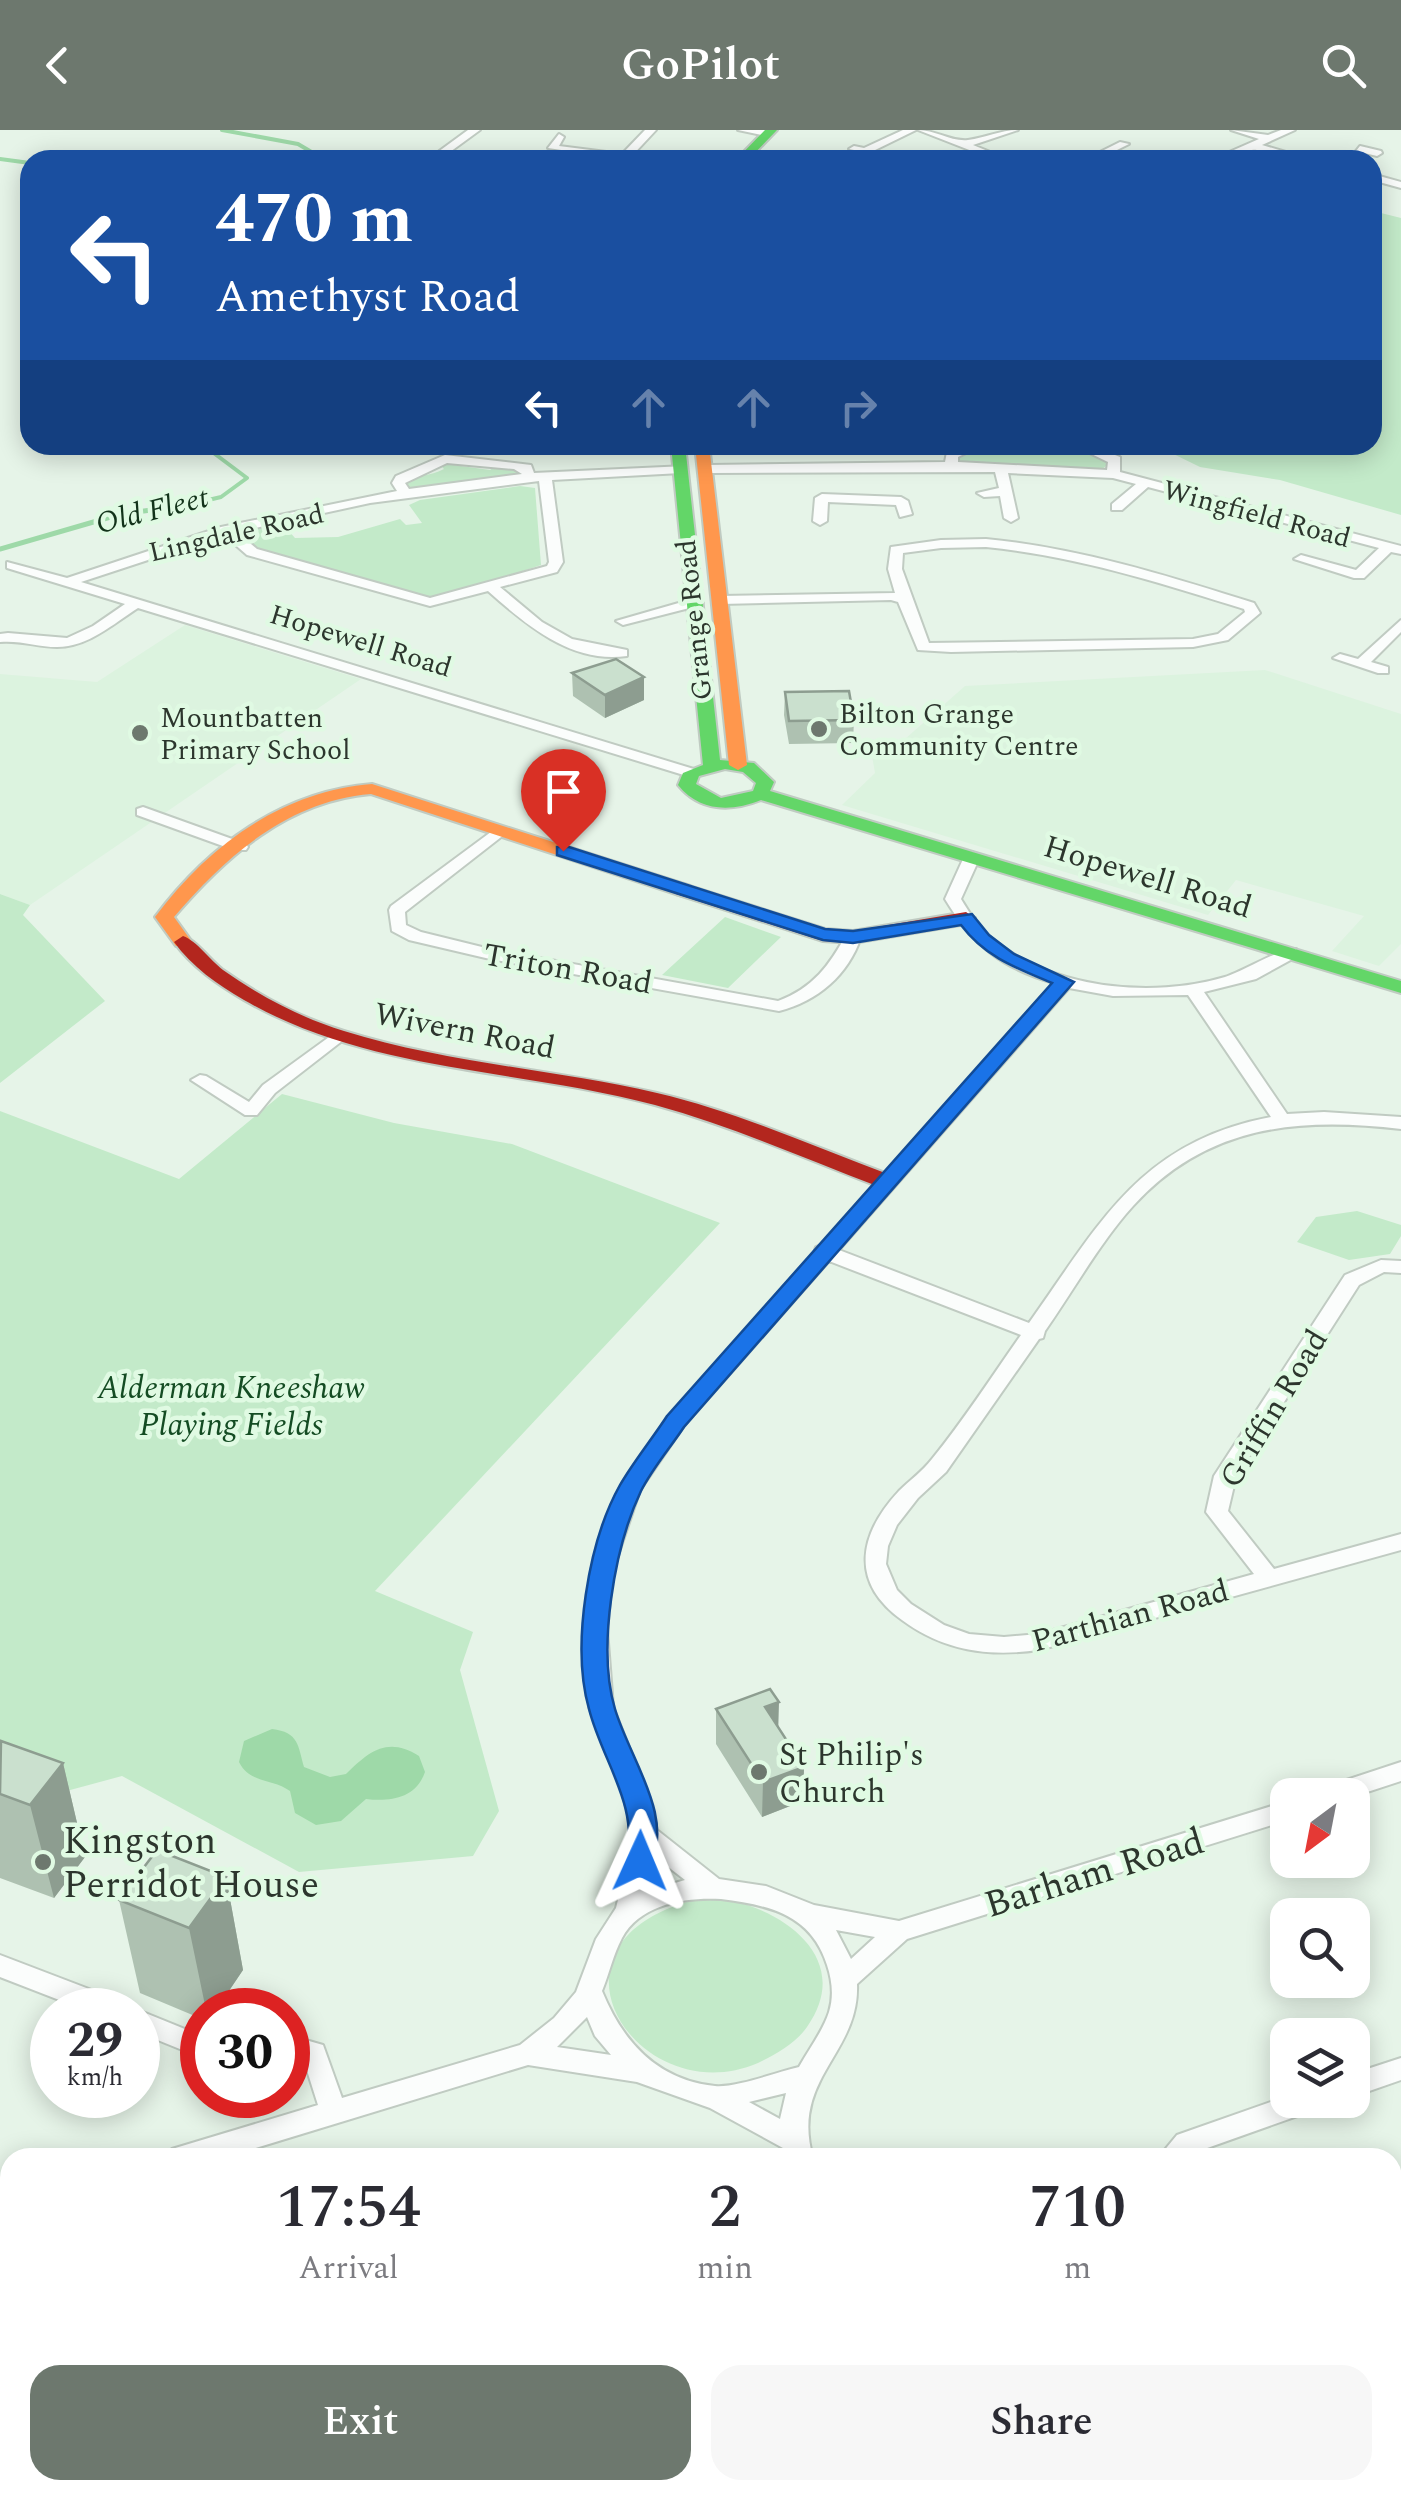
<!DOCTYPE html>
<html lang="en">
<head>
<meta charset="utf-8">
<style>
	body { margin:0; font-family:Spectral,serif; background:#f7f7f7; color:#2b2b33; height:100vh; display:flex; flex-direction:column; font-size:38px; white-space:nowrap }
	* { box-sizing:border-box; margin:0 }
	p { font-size:32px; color:#7c7c81 }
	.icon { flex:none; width:55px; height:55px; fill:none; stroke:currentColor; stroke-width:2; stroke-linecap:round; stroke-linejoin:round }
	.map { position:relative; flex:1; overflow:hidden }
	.drawer { position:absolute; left:0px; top:2018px; width:1402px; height:352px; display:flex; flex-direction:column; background:#fff; border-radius:30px 30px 0 0; box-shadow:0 5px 25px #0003 }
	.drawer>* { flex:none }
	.guide { position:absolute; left:20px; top:20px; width:1362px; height:305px; border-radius:30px; box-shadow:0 5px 25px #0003; background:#1a4fa0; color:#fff; overflow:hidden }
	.needle { width:65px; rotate:212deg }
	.fabs { position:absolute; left:1270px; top:1648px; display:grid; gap:20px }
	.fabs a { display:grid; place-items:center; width:100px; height:100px; border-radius:20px; background:#fff; box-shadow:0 5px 25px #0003; font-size:50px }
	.speed { position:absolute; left:30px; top:1858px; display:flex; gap:20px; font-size:50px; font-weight:700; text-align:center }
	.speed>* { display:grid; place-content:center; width:130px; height:130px; border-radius:50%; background:#fff; box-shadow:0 5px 25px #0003; line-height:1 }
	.speed small { font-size:25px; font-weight:400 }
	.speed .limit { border:15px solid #d22; background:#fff; color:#111 }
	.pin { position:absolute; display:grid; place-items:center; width:85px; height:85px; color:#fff; margin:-102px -42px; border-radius:50% 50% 50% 0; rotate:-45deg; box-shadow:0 0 10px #0007 }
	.pin .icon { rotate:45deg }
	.me { position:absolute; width:110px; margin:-55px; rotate:1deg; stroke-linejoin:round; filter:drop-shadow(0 0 8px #0008) }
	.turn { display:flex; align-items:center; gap:35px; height:210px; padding:0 30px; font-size:45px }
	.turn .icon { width:130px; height:130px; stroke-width:2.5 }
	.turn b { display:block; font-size:70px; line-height:85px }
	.lanes { display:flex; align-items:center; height:95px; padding:0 30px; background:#0003; justify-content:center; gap:50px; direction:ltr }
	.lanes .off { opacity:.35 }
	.eta { display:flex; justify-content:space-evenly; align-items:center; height:170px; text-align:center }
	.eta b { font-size:60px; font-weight:600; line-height:70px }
	.action { display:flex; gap:20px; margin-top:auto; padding:20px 30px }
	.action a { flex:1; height:115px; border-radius:30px; background:#6d786e; color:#fff; font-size:40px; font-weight:600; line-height:115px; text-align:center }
	.action a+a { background:#f7f7f7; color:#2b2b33 }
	header { display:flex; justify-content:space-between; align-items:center; height:130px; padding:0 30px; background:#6d786e; color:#fff; font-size:45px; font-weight:600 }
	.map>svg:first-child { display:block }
	.built { fill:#dcf3df }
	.green { fill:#c3eac9 }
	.water { fill:#9ed9a8 }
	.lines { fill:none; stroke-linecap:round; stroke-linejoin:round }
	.stream-far1 { stroke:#9ed9a8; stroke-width:4 }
	.stream { stroke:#9ed9a8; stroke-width:5 }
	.street-casing { stroke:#c0cbc2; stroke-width:4 }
	.fast-casing { stroke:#c0cbc2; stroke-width:4 }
	.slow-casing { stroke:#c0cbc2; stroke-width:4 }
	.jam-casing { stroke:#c0cbc2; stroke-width:4 }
	.street { fill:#fbfdfc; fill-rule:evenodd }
	.fast { fill:#63d668; fill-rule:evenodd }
	.slow { fill:#ff974d; fill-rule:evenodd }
	.jam { fill:#b3261e; fill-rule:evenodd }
	.wall { fill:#aec1b1 }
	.shaded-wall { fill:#8d9d90 }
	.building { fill:#cae0ce; stroke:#8d9d90; stroke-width:2.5 }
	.route { fill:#1a73e8; stroke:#114b97; stroke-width:2.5 }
	.poi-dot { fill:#6d786e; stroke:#e0fae3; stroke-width:4 }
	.labels { text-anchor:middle; stroke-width:9; stroke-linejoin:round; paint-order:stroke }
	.far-street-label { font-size:28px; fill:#2c362d; stroke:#e0fae3 }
	.far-poi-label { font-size:28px; fill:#2c362d; stroke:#e0fae3; text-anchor:start }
	.far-water-label { font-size:30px; font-style:italic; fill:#12331a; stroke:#e0fae3 }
	.street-label { font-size:32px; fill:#2c362d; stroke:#e0fae3 }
	.park-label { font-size:32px; font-style:italic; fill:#144c23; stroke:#e0fae3 }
	.poi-label { font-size:32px; fill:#2c362d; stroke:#e0fae3; text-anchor:start }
	.near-poi-label { font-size:38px; fill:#2c362d; stroke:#e0fae3; text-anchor:start }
	.near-street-label { font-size:38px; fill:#2c362d; stroke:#e0fae3 }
</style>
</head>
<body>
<header><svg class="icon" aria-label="back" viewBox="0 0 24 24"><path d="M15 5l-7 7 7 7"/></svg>GoPilot<svg class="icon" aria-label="search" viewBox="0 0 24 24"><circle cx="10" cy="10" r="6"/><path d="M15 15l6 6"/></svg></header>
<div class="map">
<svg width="1401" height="2369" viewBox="0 0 1401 2369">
	<rect width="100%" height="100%" fill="#e6f4e8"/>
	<path class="built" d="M185,495l176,54 -331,226 -30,-11v-220l97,8z
		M1265,540l136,44v230l-22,22 -47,-15 32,-35 -128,-36 -28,35 -366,-110 33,-32 -5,-29 26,3 69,-61z"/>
	<path class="green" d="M1373,81l28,7v297l-121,-35 -80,-13 -45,-22h217z
		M1000,315h56l28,10 7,-3 19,11 -8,6 -144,-8 -1,-6 7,-5 10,3z
		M439,333l51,7 9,-6 21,7 -6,5 -109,12 -1,-8c14,-6 25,-3 40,-11z
		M520,356l15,2 6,77 -96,32 -23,1 -168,-47 -24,-20 50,-10 15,17 43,-1 62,-18 6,6 16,-2 -13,-18 11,-5z
		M0,764l30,11 -7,10 82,86 -105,82z
		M725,787l56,20 -53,51 -66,-13z
		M282,964l112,29 118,21 208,79 -345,368 98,41 -13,38 39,141 -26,45 -174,16 -177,-96 -122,33v-698l179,68z
		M1357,1081l44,14v11l-11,18 -41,6 -52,-18 19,-25z
		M706,1767c64,3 153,56 101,130 -11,16 -32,28 -49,36 -121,52 -238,-126 -52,-166z"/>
	<path class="water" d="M272,1599c27,3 26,17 32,38l26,10 16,-3c23,-23 42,-38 73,-18l6,16c-9,26 -34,30 -59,27l-25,22 -25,4 -21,-12 -5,-22c-18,-13 -40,-7 -51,-29l5,-21z"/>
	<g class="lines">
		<path class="stream-far1" d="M222,0l76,14 27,16
			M0,29l30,4
			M183,376l38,-9 26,-19 -44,-33"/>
		<path class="stream" d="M0,419l121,-35 76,-10"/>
		<g class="street-casing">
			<path id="street" d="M468,0h12l-41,30h-12z
				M645,0h11l-28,30 -80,-12 11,-14 5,3 -5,9 63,8z
				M738,0h29l5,3 -5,3z
				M903,0h13l-47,23 -20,-4 5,-3 10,2z
				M918,0c17,0 34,12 50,10 17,-2 32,-10 50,-10l-45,15 37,15h-15z
				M1231,0l37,5 13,-5h14l-33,15 51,15c-20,0 -36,-8 -56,-10 -14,-2 -30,10 -46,10l48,-21z
				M1120,12l9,2 -18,9 10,7h-13l-10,-7z
				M1360,16l21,5 1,2 -5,3 -21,-5z
				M1372,44l29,8v6l-29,-8z
				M965,315h17l-24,12v5l149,8 1,-8 -35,-17h17l30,12v15l281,74v8l-10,-2 -27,26h-10l-60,-19 7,-4 55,15 23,-22 -231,-61 -26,23h-10v-6l24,-20 -23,-6 -105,-5 10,45 -7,4 -7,-4 -4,-22 -16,1 -7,-4 22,-5 -4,-16 -287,1 -6,-4 6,-4 237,-3 2,-10z
				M445,325l86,10 3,8 152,-7v6l-5,1 -129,7 11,82 -6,10 -57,15 42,35 30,17 55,11v6c-55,8 -101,-31 -139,-65l-58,15 -183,-51 -23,-20 -143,47 616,188v6h-10l-549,-168c-25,16 -50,39 -81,39 -19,0 -37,-7 -57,-5v-8l8,-1 59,5 26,-12 32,-22 -118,-36v-6l60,16 154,-51 176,-36 -5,-8 4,-7zM447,333l67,6 8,5 -113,15 -4,-6zM539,351l10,81 -2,4 -117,32 -173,-49 -20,-17 133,-29z
				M822,364l79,3 7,4 4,13 -12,3 -4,-12 -68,-3 -1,19 -7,4 -7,-4 2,-23z
				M986,409c93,9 179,36 268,64l6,10 -32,27 -35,7 -242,5 -33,-2 -20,-48 -7,-2 -170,4 -7,-4 7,-4 174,-3 -7,-24 3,-22 50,-7zM986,417c90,9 172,35 258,62l1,3 -27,22 -25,5 -264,4 -27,-74 1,-16 38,-5z
				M696,468l7,4 -2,3 -78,20 -7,-4z
				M1401,490v12l-30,30 17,5v6h-10l-45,-15 7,-4 18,5z
				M143,677l103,37 2,3 -2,3h-12l-97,-35v-6z
				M499,696l6,2v6l-100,78 1,13 15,7 69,17 288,52c35,-13 52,-36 69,-68l6,-1 8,5c-13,38 -43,64 -82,74l-289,-52 -81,-19 -17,-9 -3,-21 2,-4z
				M972,722l8,5 -19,42c8,13 16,27 28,37 60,53 162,63 236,41 19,-6 57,-30 71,-28v8l-40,22 -52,13 83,122 37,-2 77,5v12c-103,-12 -194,-4 -268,77 -32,35 -60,85 -88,125l-2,7 -4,1 -93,133 -28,26 -21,27 -9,21 -2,18 11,26 14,14 33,21 25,9 35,3 35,-3 215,-60 -48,-62 8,-36 131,-201 36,-15 20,1v12l-17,-1 -25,13 -123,192 -8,34 46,58 127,-35v16l-362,100c-51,7 -95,1 -137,-30 -53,-38 -43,-86 -3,-129 11,-11 24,-20 33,-32 32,-39 60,-83 89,-124l-192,-74 -146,166 -43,63 -27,80 -6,60 6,77 31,78 13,45 62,49 47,7 48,19 85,16 389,-120v19l-381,119 -50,45c3,70 -67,94 -44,174h-27l-3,-10 -73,-40 -73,-26 -109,-17 -305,93h-54l3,-9 10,-3 136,-41 -14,-44 -16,-4v-22l35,10 19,53 178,-53 34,-27 22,-26 20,-53 20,-31 18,-73 -14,-50 -31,-78 -4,-77 6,-60 28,-81 50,-72 145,-164 2,-6 5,-2 233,-262c-53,-15 -81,-38 -109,-84l19,-42zM1069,858l44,8 75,-1 83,122c-131,25 -171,106 -242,206l-190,-73zM653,1725l32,25 -40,12zM721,1769c47,6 90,15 106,66 5,15 7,31 2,47 -6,19 -20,37 -30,55 -22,5 -63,21 -84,19 -58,-6 -92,-44 -113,-95 7,-17 11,-36 20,-53 18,-34 64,-41 99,-39zM836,1800l39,7 -24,22zM587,1887l8,19 16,19 -54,-8zM786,1963l-6,26 -31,-17z
				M336,902l9,5 -3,4 -67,52 -18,22h-12l-54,-35 9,-5 6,1 43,26 14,-17z
				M1401,1632v19l-49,16 -33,-2 3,-7z
				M0,1825l123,47 4,8h-42l-85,-33z
				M138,1880l64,26v22l-64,-26z
				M1401,1928v22l-49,17v-23z
				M1288,1966v4h36l-4,8 -124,44 -6,6h-32l19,-23z
				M10,2069v25l-10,3v-25z
				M148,2360h30l3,9h-30z
				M931,2360h30l3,9h-30z
				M970,2360h50l-4,9h-50z
				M1306,2360h31l4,9h-31z"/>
		</g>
		<g class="fast-casing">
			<path id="fast" d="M765,0h12l-29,30h-12z
				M671,315h14l35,315 34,3 20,19 -4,9 631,190v12l-640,-193c-30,12 -61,12 -83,-15l5,-12 20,-8zM725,639l18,3 13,11 -3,8 -32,7 -25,-14 3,-8z"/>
		</g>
		<g class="slow-casing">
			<path id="slow" d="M695,315h14l38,320 -9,5 -9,-5z
				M372,654l318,102 2,4 -9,6 -7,-2 -305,-100c-83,7 -145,62 -197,123l18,25 -2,4h-14l-21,-29c53,-71 127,-126 217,-133z"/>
		</g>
		<g class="jam-casing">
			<path id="jam" d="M683,754l142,45 28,2 113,-19 9,6 -9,6 -113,19 -30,-2 -147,-47v-8z
				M183,806c14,5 27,24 40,34 37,26 78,48 121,61 102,32 209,38 313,62 81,19 158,54 236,83l3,5 -3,5h-16c-73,-28 -146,-60 -222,-81 -138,-37 -284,-32 -411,-105 -27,-16 -52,-33 -70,-58z"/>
		</g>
		<use href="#street" class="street"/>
		<use href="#fast" class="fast"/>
		<use href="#slow" class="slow"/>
		<use href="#jam" class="jam"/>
	</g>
	<path class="wall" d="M572,543l72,27 -39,18 -32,-22z
		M785,562l69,28 -1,23 -64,1 -5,-29z
		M716,1579l62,19 26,39 -1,34 -41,16 -46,-73z
		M0,1612l63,21 22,94 -31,41 -54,-20z
		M226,1747l17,93 -27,40h-14v9l-62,-26 -21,-93z"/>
	<path class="shaded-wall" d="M644,547v23l-39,18v-23z
		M779,1572l-1,35 -13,-30z
		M63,1633l22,94 -31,41 -24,-93z
		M804,1637l-1,34 -41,16 1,-35z
		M226,1747l17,93 -27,40h-10l-17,-82z"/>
	<path class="building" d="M616,529l28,18 -39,18 -33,-22z
		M849,561l5,29 -65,1 -4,-29z
		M770,1559l9,13 -14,5 39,60 -41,15 -47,-73z
		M1,1611l62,22 -33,42 -30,-11z
		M157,1720l69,27 -37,51 -70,-28z"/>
	<path class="route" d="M557,717h12l256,82 28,2 119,-17 17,21 25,19 60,28 -390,445c-14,21 -32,42 -43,64 -27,57 -44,158 -26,218 15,51 61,108 34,160h-19l-4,-8c14,-55 -24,-100 -37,-152 -18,-63 -1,-167 31,-224 14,-24 32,-46 47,-69l385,-433c-36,-15 -67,-26 -91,-58l-108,18 -30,-3 -266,-85z"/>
	<g class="poi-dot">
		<circle cx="819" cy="599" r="10"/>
		<circle cx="140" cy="603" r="10"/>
		<circle cx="759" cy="1642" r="10"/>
		<circle cx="43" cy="1732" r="10"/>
	</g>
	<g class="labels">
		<g class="far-street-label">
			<text transform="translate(1257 383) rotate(15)" y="10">Wingfield Road</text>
			<text transform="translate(236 402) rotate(-13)" y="10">Lingdale Road</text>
			<text transform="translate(693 490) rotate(-96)" y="10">Grange Road</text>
			<text transform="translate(361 510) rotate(17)" y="10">Hopewell Road</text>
		</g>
		<g class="far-poi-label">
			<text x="839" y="593">Bilton Grange<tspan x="839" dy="32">Community Centre</tspan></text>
			<text x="160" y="597">Mountbatten<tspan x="160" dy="32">Primary School</tspan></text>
		</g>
		<g class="far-water-label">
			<text transform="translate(152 380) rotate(-14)" y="10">Old Fleet</text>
		</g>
		<g class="street-label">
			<text transform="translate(1148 746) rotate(17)" y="11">Hopewell Road</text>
			<text transform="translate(568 838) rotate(10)" y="11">Triton Road</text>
			<text transform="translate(465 900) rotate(11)" y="11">Wivern Road</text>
			<text transform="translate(1273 1278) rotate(-59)" y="11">Griffin Road</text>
			<text transform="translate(1130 1485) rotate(-15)" y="11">Parthian Road</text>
		</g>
		<g class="park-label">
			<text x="231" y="1268">Alderman Kneeshaw<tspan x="231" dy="37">Playing Fields</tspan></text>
		</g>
		<g class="poi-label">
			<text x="779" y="1635">St Philip's<tspan x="779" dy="37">Church</tspan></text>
		</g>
		<g class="near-poi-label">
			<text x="63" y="1723">Kingston<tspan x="63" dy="44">Perridot House</tspan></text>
		</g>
		<g class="near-street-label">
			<text transform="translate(1094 1742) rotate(-17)" y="13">Barham Road</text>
		</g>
	</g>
</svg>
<div class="fabs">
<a><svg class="needle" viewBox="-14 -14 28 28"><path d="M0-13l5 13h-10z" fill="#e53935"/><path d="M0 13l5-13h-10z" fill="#7c7c81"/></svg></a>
<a><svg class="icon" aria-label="search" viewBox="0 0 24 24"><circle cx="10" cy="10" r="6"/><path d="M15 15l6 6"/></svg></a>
<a><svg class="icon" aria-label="layers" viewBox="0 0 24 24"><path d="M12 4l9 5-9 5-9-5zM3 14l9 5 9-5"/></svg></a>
</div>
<div class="speed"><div>29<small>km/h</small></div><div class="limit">30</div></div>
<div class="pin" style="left:563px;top:721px;background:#d93025"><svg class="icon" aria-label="arrive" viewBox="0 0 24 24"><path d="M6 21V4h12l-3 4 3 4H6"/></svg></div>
<svg class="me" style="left:640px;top:1731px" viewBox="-20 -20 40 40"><path d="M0-17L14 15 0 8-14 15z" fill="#1a73e8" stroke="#fff" stroke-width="4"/></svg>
<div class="guide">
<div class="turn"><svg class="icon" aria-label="left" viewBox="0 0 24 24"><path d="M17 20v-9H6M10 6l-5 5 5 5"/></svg><div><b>470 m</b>Amethyst Road</div></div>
<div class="lanes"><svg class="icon" aria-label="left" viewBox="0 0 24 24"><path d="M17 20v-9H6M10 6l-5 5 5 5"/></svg><svg class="icon off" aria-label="ahead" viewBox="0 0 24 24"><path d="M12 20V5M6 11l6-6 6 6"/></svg><svg class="icon off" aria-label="ahead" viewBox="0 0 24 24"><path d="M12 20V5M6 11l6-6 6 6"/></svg><svg class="icon off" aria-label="right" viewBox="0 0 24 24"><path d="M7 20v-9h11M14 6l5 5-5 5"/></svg></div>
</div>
<section class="drawer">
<div class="eta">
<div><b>17:54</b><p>Arrival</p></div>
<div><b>2</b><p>min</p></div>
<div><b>710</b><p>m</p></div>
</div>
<div class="action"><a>Exit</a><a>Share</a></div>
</section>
</div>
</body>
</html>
